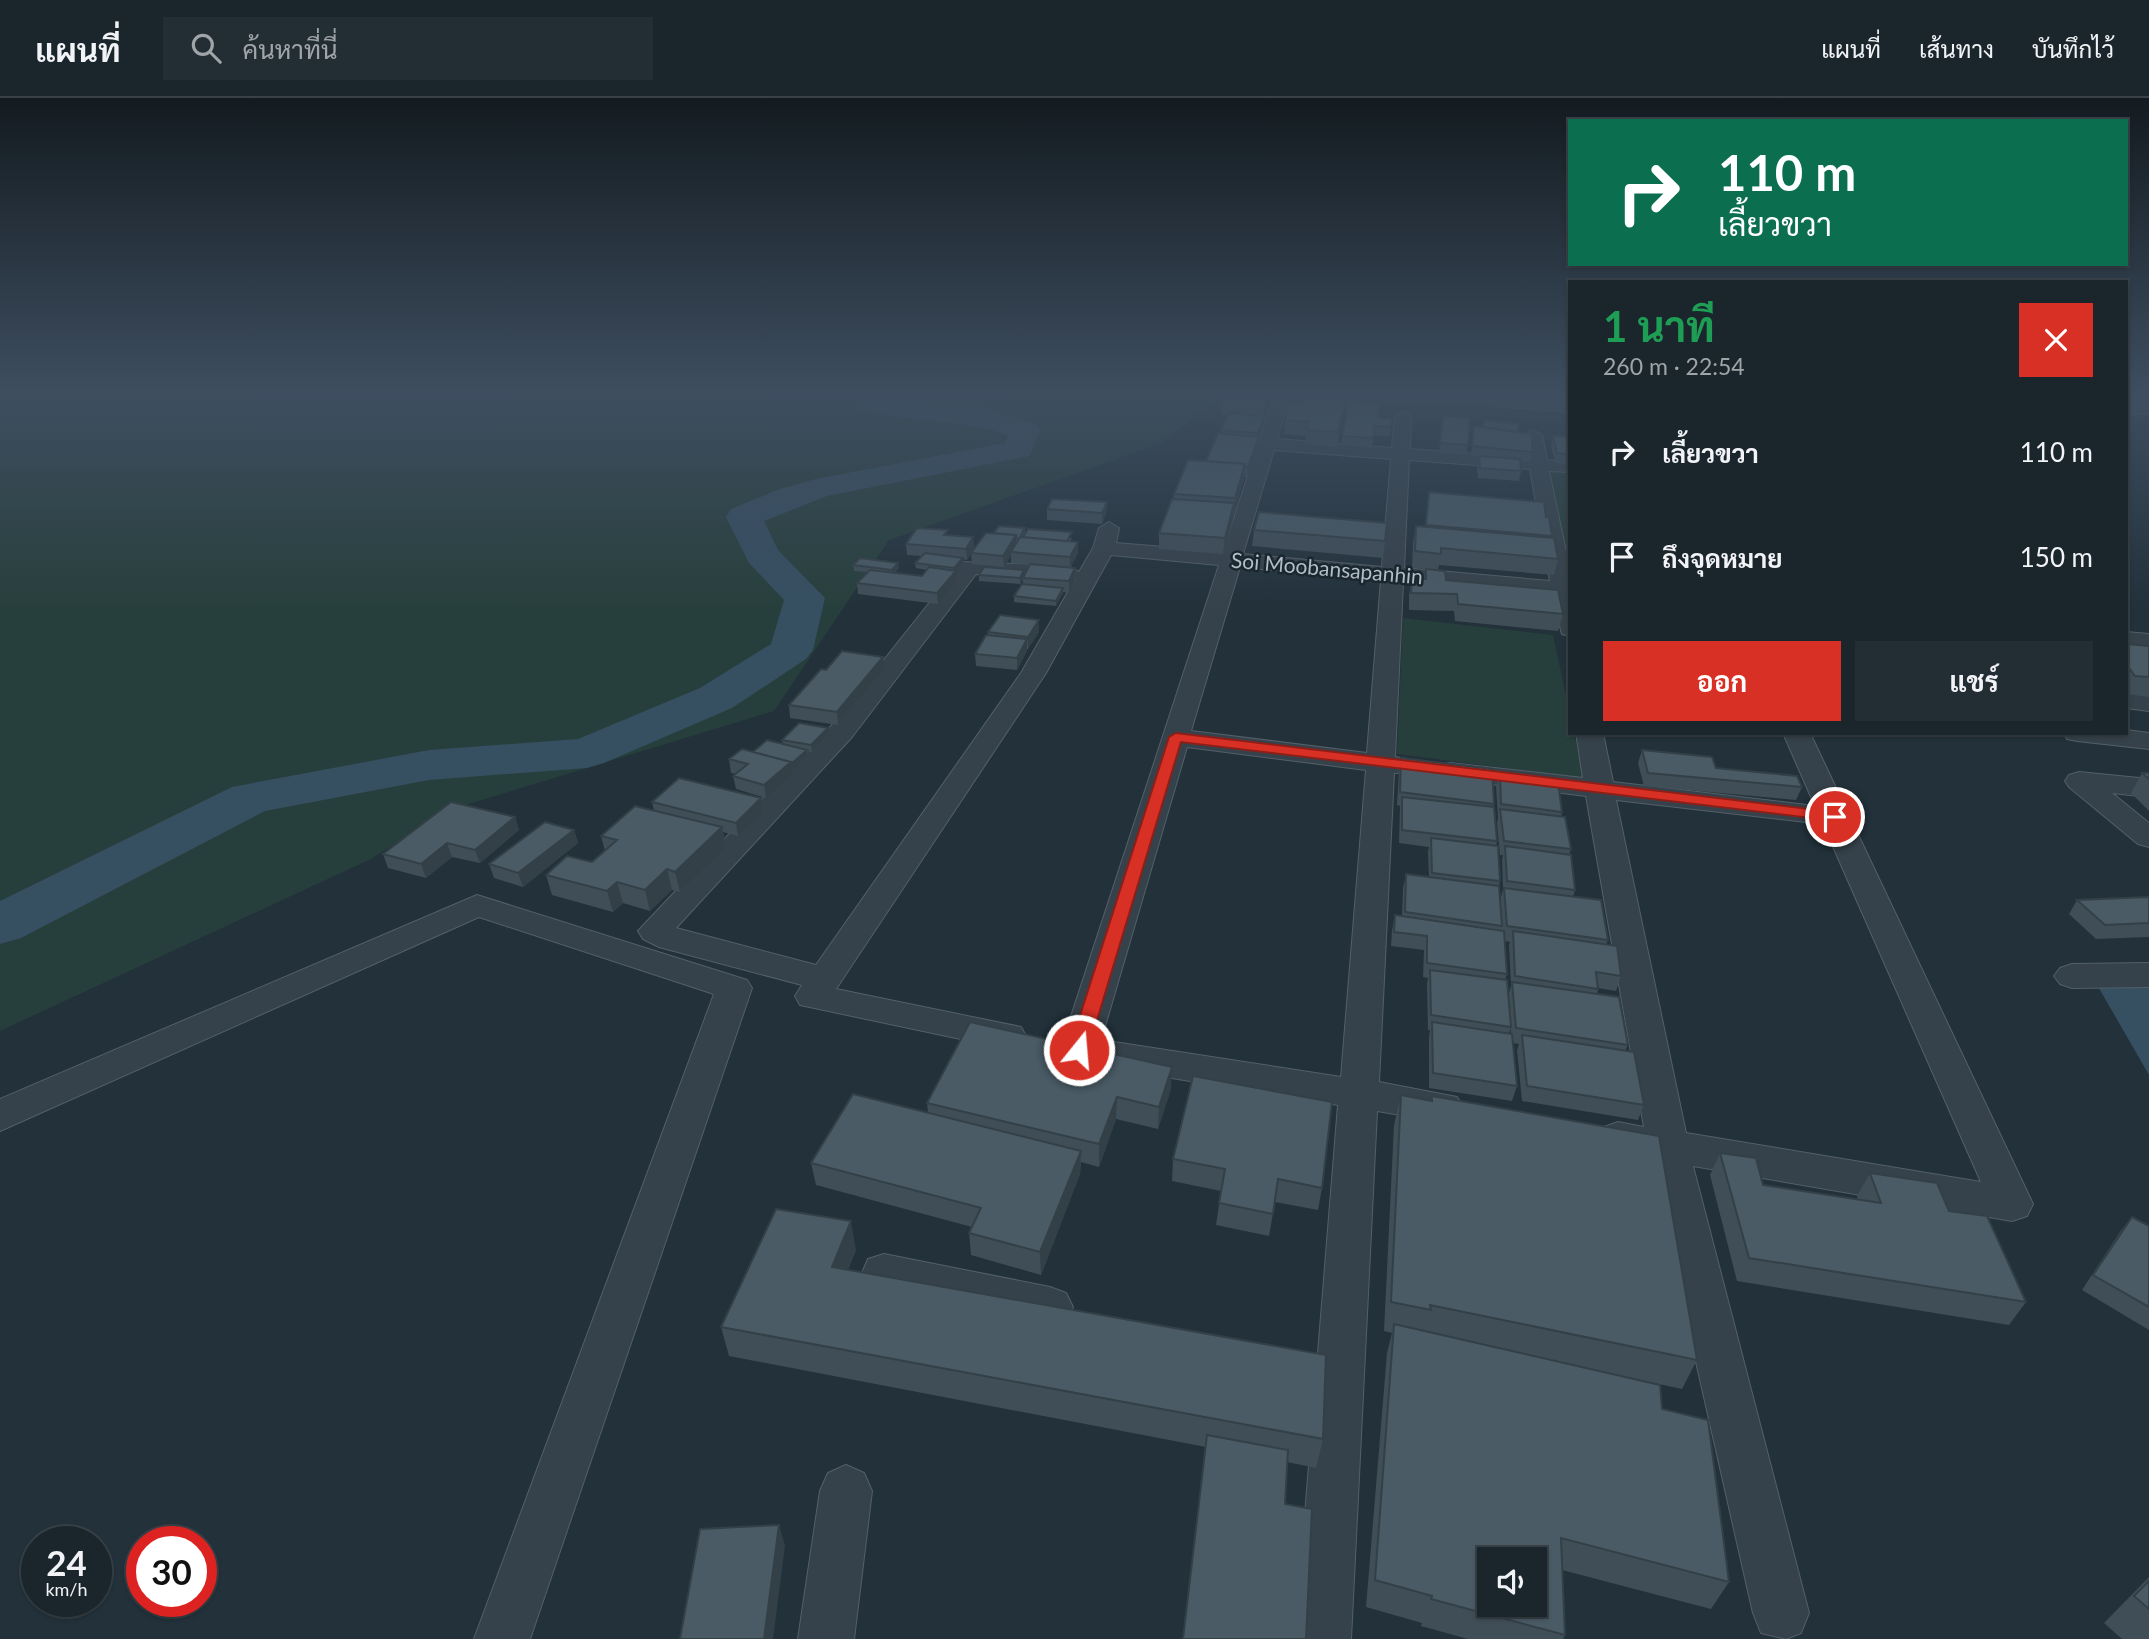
<!DOCTYPE html>
<html lang="th">
<head>
<meta charset="utf-8">
<style>
	body { margin:0; font-family:Lato,Sarabun,sans-serif; background:#232d34; color:#f1f3f6; height:100vh; display:flex; flex-direction:column; font-size:26px; white-space:nowrap }
	* { box-sizing:border-box; margin:0 }
	p { font-size:23px; color:#9fa5a9 }
	.icon { flex:none; width:38px; height:38px; fill:none; stroke:currentColor; stroke-width:2; stroke-linecap:round; stroke-linejoin:round }
	.map { position:relative; flex:1; overflow:hidden }
	.drawer { position:absolute; left:1568px; top:182px; width:560px; height:455px; display:flex; flex-direction:column; background:#1a252c; border-radius:0px; box-shadow:0 2px 5px #0004,0 0 0 2px #384248 }
	.drawer>* { flex:none }
	.top-card { position:absolute; left:1568px; top:21px; width:560px; height:147px; border-radius:0px; box-shadow:0 2px 5px #0004,0 0 0 2px #384248; background:#0b6e4f; color:#fff; overflow:hidden }
	.buttons { position:absolute; left:1477px; top:1449px; display:grid; gap:14px }
	.buttons a { display:grid; place-items:center; width:70px; height:70px; border-radius:0px; background:#1a252c; box-shadow:0 2px 5px #0004,0 0 0 2px #384248; font-size:35px }
	.speed { position:absolute; left:21px; top:1428px; display:flex; gap:14px; font-size:35px; font-weight:700; text-align:center }
	.speed>* { display:grid; place-content:center; width:91px; height:91px; border-radius:50%; background:#1a252c; box-shadow:0 2px 5px #0004,0 0 0 2px #384248; line-height:1 }
	.speed small { font-size:18px; font-weight:400 }
	.speed .limit { border:10px solid #d22; background:#fff; color:#111 }
	.pin { position:absolute; display:grid; place-items:center; width:60px; height:60px; color:#fff; margin:-30px; border:4px solid #fff; border-radius:50%; box-shadow:0 2px 7px #0007 }
	.me { position:absolute; width:77px; margin:-38px; rotate:17deg; stroke-linejoin:round; filter:drop-shadow(0 0 5px #0008) }
	.turn { display:flex; align-items:center; gap:24px; height:147px; padding:0 35px; font-size:32px }
	.turn .icon { width:91px; height:91px; stroke-width:2.5 }
	.turn b { display:block; font-size:49px; line-height:60px }
	.round { display:grid; place-items:center; flex:none; width:74px; height:74px; border-radius:0px; background:#232d34 }
	.head { display:flex; align-items:center; justify-content:space-between; height:119px; padding:0 35px }
	h1 { font-size:42px; font-weight:700; line-height:52px; color:#1e9e55 }
	.button { display:flex; gap:14px; margin-top:auto; padding:14px 35px }
	.button a { flex:1; height:80px; border-radius:0px; background:#d93025; color:#fff; font-size:28px; font-weight:700; line-height:80px; text-align:center }
	.button a+a { background:#232d34; color:#f1f3f6 }
	ul { padding:0; list-style:none }
	li { display:flex; align-items:center; gap:21px; height:105px; padding:0 35px }
	li div { flex:1 }
	li b { display:block; font-size:26px }
	li em { font-style:normal }
	header { display:flex; align-items:center; gap:42px; box-sizing:border-box; height:98px; padding:0 35px; background:#1a252c; border-bottom:2px solid #384248 }
	header strong { font-size:33px }
	nav { display:flex; gap:38px; margin-inline-start:auto; font-size:24px }
	.search { width:490px; height:63px; background:#232d34; display:flex; align-items:center; gap:18px; box-sizing:border-box; padding:0 24px; border-radius:0px; color:#9fa5a9; font-size:26px }
	.map>svg:first-child { display:block }
	.green { fill:#273f3c }
	.water { fill:#364f61 }
	.lines { fill:none; stroke-linecap:round; stroke-linejoin:round }
	.river { fill:#364f61; fill-rule:evenodd }
	.minor-casing { stroke:#546068; stroke-width:2 }
	.minor { fill:#36424b; fill-rule:evenodd }
	.wall { fill:#404e58; fill-rule:evenodd }
	.shaded-wall { fill:#344047 }
	.building { fill:#4a5b66; stroke:#344047; stroke-width:2; fill-rule:evenodd }
	.route { fill:#d93025; stroke:#8d1f18; stroke-width:2 }
	.labels { text-anchor:middle; stroke-width:5; stroke-linejoin:round; paint-order:stroke }
	.far-street-label { font-size:21px; fill:#b1bdc7; stroke:#1b272f }
</style>
</head>
<body>
<header>
<strong>แผนที่</strong>
<div class="search"><svg class="icon" aria-label="search" viewBox="0 0 24 24"><circle cx="10" cy="10" r="6"/><path d="M15 15l6 6"/></svg>ค้นหาที่นี่</div>
<nav><a>แผนที่</a><a>เส้นทาง</a><a>บันทึกไว้</a></nav>
</header>
<div class="map">
<svg width="2149" height="1541" viewBox="0 0 2149 1541">
	<rect width="100%" height="100%" fill="#22313a"/>
	<path class="green" d="M0,294h1228l-67,51 -272,97 -115,171 -325,99 -78,49 -371,172z
		M1549,370l21,1v105z
		M1403,520l150,17 17,79v19h4l9,45 -186,-24z"/>
	<path class="water" d="M2096,885l53,1v92v-1z"/>
	<g class="lines">
		<path class="river" d="M847,294h29l4,5 101,10 55,17 4,6 -10,26 -203,40 -63,25 14,29 47,48 -12,52 -7,9 -74,49 -128,55 -17,5 -158,12 -164,31 -244,127 -21,6v-43l232,-114 197,-37 149,-11 122,-51 71,-44 13,-44 -35,-37 -23,-46 5,-8 49,-20 36,-10 189,-36 3,-8c-48,-16 -98,-13 -147,-25z"/>
		<g class="minor-casing">
			<path id="minor" d="M1489,294h16l-2,5 67,5v10l-76,-6 -8,-5z
				M1279,302l8,5 -10,34 115,9 3,-32 8,-5 8,5 -1,33 118,9 -4,-23 9,-5 9,5 5,25 23,1v11l-21,-1 21,100v65l-8,-2 -10,-39 -149,-13 -8,175 17,3 4,6 -4,6 -18,1 -15,309 78,15 6,10 -6,10 -14,5 -66,-11 -26,528h-56l43,-534 -259,-42 -13,-4 -6,-9 159,-485 -108,-10 -65,118 -210,316 185,38 5,9 -5,9 -13,4 -208,-44 -5,-9 7,-11 -143,-38 -16,-8 -5,-8 194,-206 130,-163 107,4 10,6 14,-24 6,-20 10,-6 10,6 -3,15 107,9 48,-147zM1274,352l117,9 -9,108 -139,-13zM1409,362l121,9 20,112 -146,-13zM1240,469l141,13 -14,173 -176,-22zM976,476l100,4 -55,95 -205,292 -140,-37 176,-191zM1187,649l179,23 -25,307 -240,-37z
				M2149,305v10l-23,2v-10z
				M2126,534l23,2v14l-23,-2z
				M2126,594l23,3v16l-23,-3z
				M2126,632l23,3v16l-72,-8 -10,-2 -3,-6h62z
				M1576,635h27l10,49 202,24 -32,-73h27l223,471 -6,12 -15,5 -319,-55 116,447 -8,20 -15,6 -25,-6 -8,-20 -103,-454 -46,-10 -6,-11 6,-11 14,-5 26,5 -58,-331 -136,-17 -10,-2 -4,-6 4,-6 10,-2 133,15zM1616,702l207,24 158,358 -295,-49z
				M2079,674l70,7v18l-37,-4 37,30v24l-11,-3 -69,-57 -4,-6 4,-6z
				M477,797l270,85 5,8 -222,651h-56l240,-645 -235,-77 -479,214v-32z
				M2149,865v24l-77,1 -12,-4 -6,-8 6,-8 12,-4z
				M884,1156l166,33 16,6 7,14 -7,14 -16,6 -166,-35 -16,-5 -6,-14 6,-14z
				M846,1367l18,8 8,18 -18,148h-56l22,-148 8,-18z"/>
		</g>
		<use href="#minor" class="minor"/>
	</g>
	<path class="wall" d="M1307,294h47l-1,10 25,16 14,1 -2,18 -16,-2 -2,13 -31,-3 7,-38h-4l-7,40 -32,-3 1,-8 -22,-2 1,-14 19,-15z
		M1524,294h46v12l-46,-5z
		M1269,300l-6,17 2,1 -1,9 -6,14v7l-11,31h-3l-21,77 -64,-5v-16l14,-34 1,-5 32,-33 15,-27v-4l7,-15h-7l1,-10z
		M1442,327l26,20 -2,10 -27,-2z
		M1474,328l44,6 14,20 -2,10 -10,-1 1,10 -2,10 -41,-3 -1,-12 2,-9 -8,-1z
		M1553,338l17,1v27l-15,-1 -4,-17z
		M1429,394l117,25 12,42 -4,16 -115,-10 -1,5 8,10 117,34 -5,17 -103,-10 -1,-10 -45,-1v-15l3,-17 12,1 2,-10 -14,-1 1,-26 3,-16 9,1z
		M1107,404l-1,11 -4,11 -55,-4v-11z
		M1025,430v4l47,6 -2,3 8,1v11l-8,15 5,11 -6,14 -6,-1 -7,14 -42,-4v-6l9,-12v-5l-3,5 -41,-3v-6h45l6,-10 -19,-2v-8l-7,12 -32,-3 -1,-11 23,-20z
		M1254,432l131,11 -2,17 -131,-12z
		M948,437l25,2 1,11 -7,12 -4,-1v4l-7,8 1,11 -19,22 -80,-10 -1,-11 10,-11 -13,-1 -1,-6 46,3 -5,5 28,3 5,-6 -11,-2 -1,-5 7,-7 -15,-1 -1,-11z
		M1039,522v12l-11,17h-1v2l-10,19 -41,-4 -1,-12 13,-19v-3z
		M2126,546l23,2v51l-23,-3z
		M884,571l-46,56 -48,-7 -1,-13 37,-35z
		M1750,635h34l-1,4z
		M828,636l-16,18 -4,-1v5l-16,15 1,4 -27,23 -30,-9 -3,-13 3,-2 -5,-1 -2,-14 54,-15 -1,-4z
		M1642,652l74,18 86,19 -6,13 -152,-14 -6,-23z
		M1401,660l93,46 -1,3 4,34 -1,5 4,35 -1,5 1,15 3,-12 -1,-29 1,-5h-3l-3,-32 1,-5 -2,-31 4,-13 62,38 -1,4 10,33 -2,6 6,35 -2,7 35,43 -2,4 15,32 -5,15 -18,-3 -1,6 31,51 -3,6 19,54 -6,15 -116,-19 -5,-51 2,-6 -6,-1 4,43 -5,15 -83,-13v-51l1,-7h-2l-1,-46 1,-6 -5,-1 1,-27 -33,-4 1,-16 3,-15 7,1 1,-28 3,-14 23,3 -1,-25 1,-5 -30,-4 1,-37 -3,-1 2,-34zM1505,843l5,1 -1,3 2,41 -3,10 3,38 -2,-1 2,-6 -6,-47 2,-6z
		M2142,675h7v38l-18,-18z
		M761,700l3,14 -26,24 -15,-4 3,16 -46,44 -8,-2 -22,21 -27,-8 -10,9 -61,-17 -6,-20 46,-13 13,-11 -4,-15 53,-25 -2,-9z
		M515,719l4,13 -39,33 -28,-6 -26,21 -38,-10 -5,-14z
		M574,732l4,13 -55,44 -29,-9 -5,-14z
		M2149,799v40l-53,2 -27,-25 8,-14z
		M1171,991l-13,40 -42,-10 -17,48 -18,-5 -1,12 -39,101 -70,-20 -2,-22 3,-6 -156,-42 -5,-22 117,-50 -1,-10z
		M1401,997l30,6 1,-5 265,264 -15,29 -83,-18 63,38 67,173 -18,27 -149,-39 3,65 -2,4h-95l-47,-13 1,-3 -56,-16 21,-254 5,-20 -8,-2 10,-206z
		M1720,1055l43,32 95,15 -1,-4 13,-23 79,38 77,91 -17,23 -272,-44 -27,-106z
		M1173,1061l149,29 -4,22 -43,-8 -6,34 -53,-11 5,-34 -49,-10z
		M2132,1119l17,9v104l-67,-40 38,-58z
		M856,1152l-8,20 475,169 -7,29 -29,-6 -2,42 21,135 -100,-192 -477,-91 -8,-29z
		M2149,1479v62h-27l-18,-16z"/>
	<path class="shaded-wall" d="M1269,294h1l-1,6 -7,20v-9z
		M1265,318l-1,9 -6,14v7l-11,31 1,-10 9,-27 1,-7z
		M1245,366l-1,15 -10,35 1,-16z
		M1107,404l-1,11 -4,11v-11z
		M1234,405l-1,16 -10,35 2,-16z
		M1016,437v11l-5,6v3l-7,12 -1,-11z
		M973,439l1,11 -7,12 -1,-11z
		M1078,444v11l-8,15v-11z
		M963,460v5l-7,8 1,11 -19,22 -1,-11 18,-21 -1,-4z
		M898,465l1,5 -7,7v-5z
		M1075,470v11l-6,14v-12z
		M1024,472v5l-4,9v-6z
		M1063,490v6l-7,12v-5z
		M1039,522v12l-11,17v-12z
		M1027,541v12l-10,19v-12z
		M883,559l1,12 -46,56 -1,-13z
		M828,630v6l-16,18 -1,-7z
		M807,652l1,6 -16,15 1,4 -27,23 -2,-13 27,-23z
		M761,700l3,14 -26,24 -2,-13z
		M515,719l4,13 -39,33 -5,-13z
		M722,729l4,21 -46,44 -5,-20z
		M574,732l4,13 -55,44 -5,-14z
		M447,745l5,14 -26,21 -5,-14z
		M667,771l5,21 -22,21 -5,-21z
		M617,784l6,21 -10,9 -6,-21z
		M1172,969l-1,22 -13,40 1,-22z
		M1117,999l-1,22 -17,48v-23z
		M1081,1053l-1,23 -39,101 -1,-23z
		M851,1123l5,29 -19,47 -5,-30z
		M779,1427l6,21 -12,93h-9z"/>
	<path class="building" d="M1228,294h41l-7,17 -40,-4z
		M1307,294h47v2h-8l-8,38 -31,-2 2,-8 -24,-2 4,-16 15,1z
		M1349,304l30,2 -1,14 14,1 -1,8 -16,-1 -2,12 -31,-2z
		M1229,315l36,3 -7,17 -37,-3z
		M1443,318l27,2 -2,27 -28,-2z
		M1484,322l34,4v8l-35,-5z
		M1474,328l58,8v18l-60,-6z
		M1218,335l41,4 -11,30 -4,-1 1,-2 -39,-3z
		M1553,338l17,1v17l-13,-1z
		M1479,358l41,3 1,12 -41,-3z
		M1188,362l57,4 -10,34 -61,-4z
		M1429,394l115,10 2,15h3l3,19 -126,-11z
		M1052,401l55,3 -5,11 -55,-4z
		M1172,401l62,4 -9,35 -66,-5z
		M1259,414l128,11 -2,18 -131,-11z
		M999,428l26,2 -6,11 -3,-1v-3l-22,-2z
		M1416,428l138,12 4,21 -117,-11v6l-26,-3z
		M917,430l31,2 -4,5 29,2 -7,12 -60,-5z
		M1028,431l44,3 -5,9 -44,-4z
		M986,435l30,2 -13,21 -32,-3z
		M1020,439l58,5 -8,15 -59,-5z
		M925,455l38,5 -9,10 -39,-5z
		M860,460l38,5 -6,7 -39,-5z
		M1030,466l45,4 -6,13 -46,-3z
		M929,469l27,4 -19,22 -80,-10 13,-13 52,6z
		M984,469l40,3 -4,8 -41,-3z
		M1426,471l19,2 1,9 112,10 5,24 -105,-10 -1,-10 -46,-1 1,-15 14,1z
		M1022,486l41,4 -7,13 -42,-5z
		M1000,517l39,5 -11,17 -40,-5z
		M986,537l41,4 -10,19 -42,-4z
		M2126,546l23,2v31l-14,-1 -9,-12z
		M842,553l41,6 -46,55 -48,-7 32,-36 5,1z
		M799,625l29,5 -17,17 -29,-5z
		M767,642l40,10 -16,14v-2l-38,-10z
		M742,651l49,13 -27,23 -31,-9 15,-12 -19,-5z
		M1642,652l70,7 4,11 81,8 5,11 -154,-14z
		M1401,660l91,11 2,35 -94,-12z
		M2142,675h7v6z
		M1500,676l58,8 4,30 -61,-8z
		M679,680l82,20 -25,25 -84,-21z
		M1402,699l92,10 3,34 -95,-11z
		M451,704l64,15 -40,33 -28,-7 -26,21 -38,-10z
		M635,708l87,21 -47,45 -8,-3 -22,21 -28,-8 -10,9 -61,-16 21,-19 25,6 25,-22 -16,-4z
		M1500,711l65,8 6,32 -67,-8z
		M545,724l29,8 -56,43 -29,-9z
		M1431,740l67,8 2,35 -68,-8z
		M1505,748l66,9 4,35 -68,-9z
		M1406,776l93,12 3,40 -97,-14z
		M1504,790l97,12 7,40 -101,-14z
		M2149,799v26l-44,2 -28,-25z
		M1395,817l109,16 3,43 -80,-11v-27l-33,-4z
		M1513,833l104,15 4,30 -25,-4 2,17 -83,-13z
		M1430,872l77,10 4,47 -80,-12z
		M1512,884l107,15 9,48 -112,-17z
		M970,924l202,45 -13,40 -42,-10 -18,47 -172,-41z
		M1432,924l80,12 5,52 -84,-13z
		M1522,937l112,17 10,53 -117,-19z
		M1193,978l139,26 -10,86 -44,-9 -5,35 -54,-11 6,-34 -52,-10z
		M853,996l228,57 -41,101 -71,-19 12,-25 -170,-45z
		M1401,997l31,6v-5l227,40 38,224 -267,-55 1,5 -40,-8z
		M1720,1055l36,5 7,27 118,18 -11,-30 67,10 12,28 38,5 39,86 -277,-44z
		M776,1111l75,12 -19,46 494,88 -3,84 -602,-112z
		M2132,1119l17,9v81l-56,-32z
		M1394,1226l266,61 2,24 46,11 21,162 -168,-44 4,97 -134,-36 1,-3 -57,-16zM1489,1461h46v46h-46z
		M1207,1337l81,15 -3,54 27,5 -6,130h-123z
		M779,1427l-15,114h-84l20,-110z
		M2149,1483v28l-15,-13z"/>
	<linearGradient id="sky" x2="0" y2="1"><stop stop-color="#131b20"/><stop offset="0.58" stop-color="#3e4e60"/><stop offset="1" stop-color="#3e4e60" stop-opacity="0"/></linearGradient>
	<rect width="2149" height="510" fill="url(#sky)"/>
	<path class="route" d="M1176,635l659,79 7,5 -7,4 -654,-79 -93,308 -9,7 -7,-2 -3,-5 100,-313z"/>
	<g class="labels">
		<g class="far-street-label">
			<text transform="translate(1327 471) rotate(5)" y="7">Soi Moobansapanhin</text>
		</g>
	</g>
</svg>
<div class="buttons">
<a><svg class="icon" aria-label="sound" viewBox="0 0 24 24"><path d="M4 9h4l5-4v14l-5-4H4zM17 9q2 3 0 6"/></svg></a>
</div>
<div class="speed"><div>24<small>km/h</small></div><div class="limit">30</div></div>
<div class="pin" style="left:1835px;top:719px;background:#d93025"><svg class="icon" aria-label="arrive" viewBox="0 0 24 24"><path d="M6 21V4h12l-3 4 3 4H6"/></svg></div>
<svg class="me" style="left:1079px;top:952px" viewBox="-20 -20 40 40"><circle r="17" fill="#d93025" stroke="#fff" stroke-width="3"/><path d="M0-11L8 9 0 5-8 9z" fill="#fff"/></svg>
<div class="top-card">
<div class="turn"><svg class="icon" aria-label="right" viewBox="0 0 24 24"><path d="M7 20v-9h11M14 6l5 5-5 5"/></svg><div><b>110 m</b>เลี้ยวขวา</div></div>
</div>
<section class="drawer">
<div class="head"><div><h1>1 นาที</h1><p>260 m · 22:54</p></div><a class="round" style="background:#d93025;color:#fff"><svg class="icon" aria-label="close" viewBox="0 0 24 24"><path d="M6 6l12 12M18 6L6 18"/></svg></a></div>
<ul>
<li><svg class="icon" aria-label="right" viewBox="0 0 24 24"><path d="M7 20v-9h11M14 6l5 5-5 5"/></svg><div><b>เลี้ยวขวา</b></div><em>110 m</em></li>
<li><svg class="icon" aria-label="arrive" viewBox="0 0 24 24"><path d="M6 21V4h12l-3 4 3 4H6"/></svg><div><b>ถึงจุดหมาย</b></div><em>150 m</em></li>
</ul>
<div class="button"><a>ออก</a><a>แชร์</a></div>
</section>
</div>
</body>
</html>
